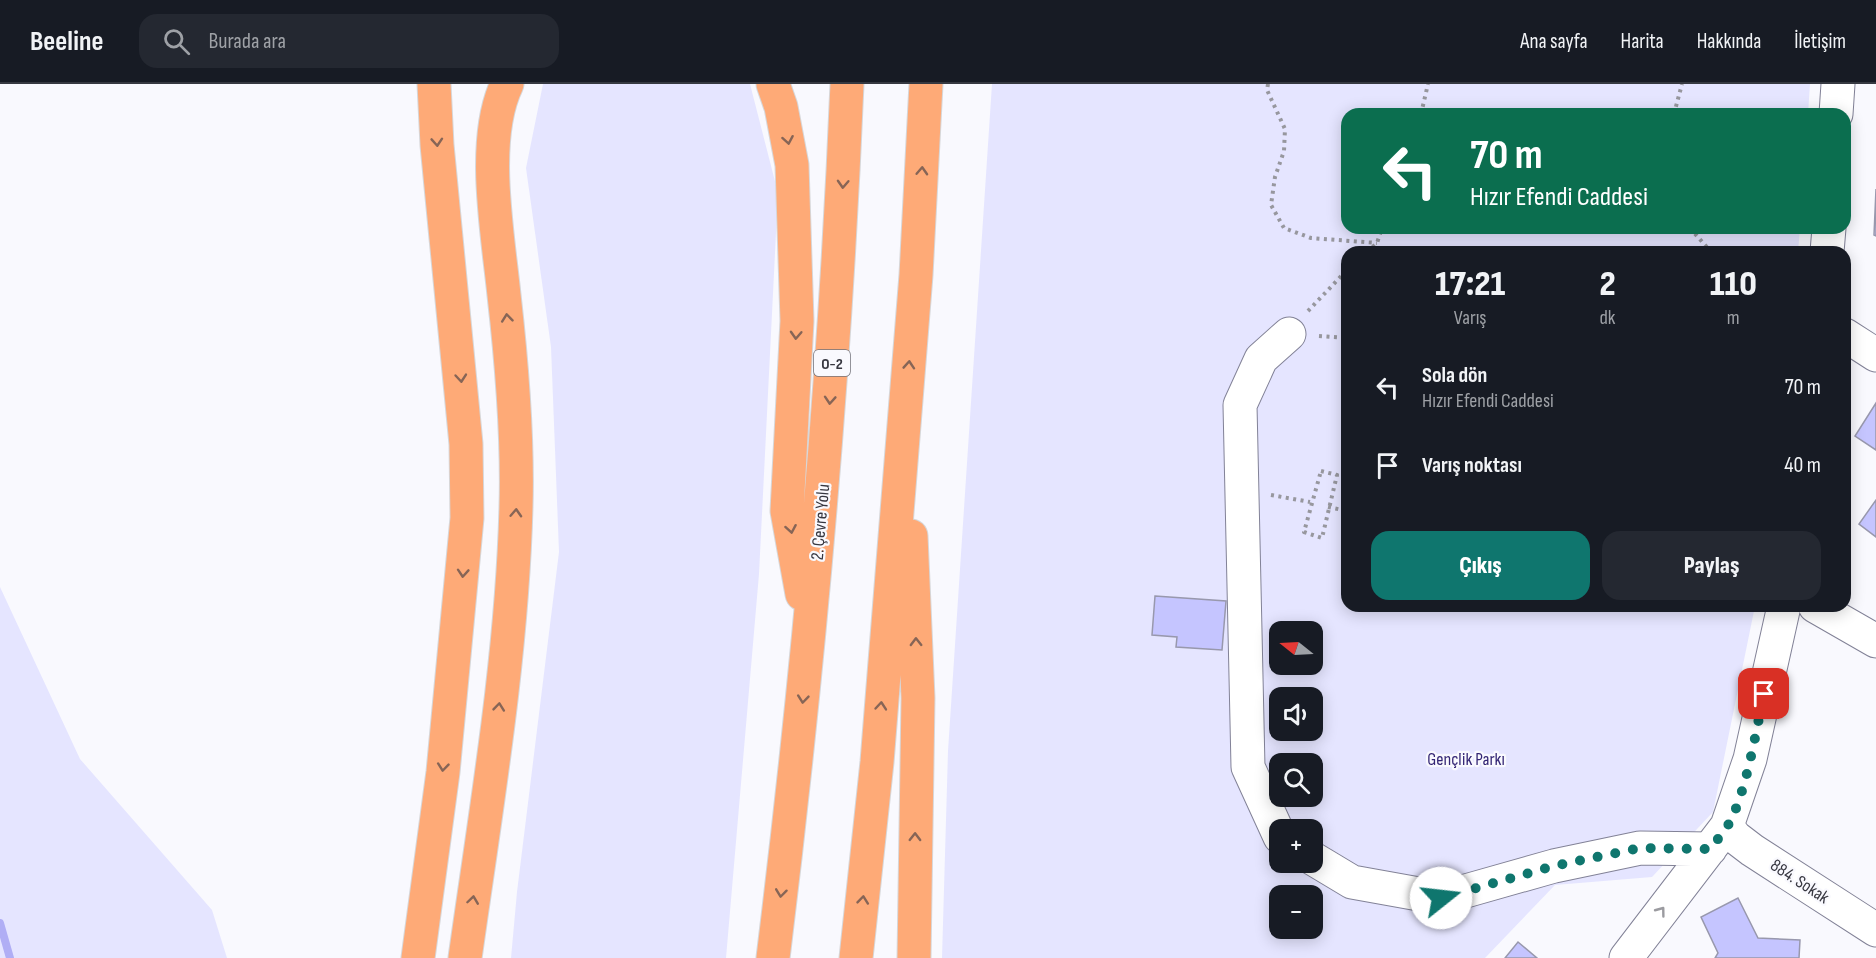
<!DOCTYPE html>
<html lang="tr">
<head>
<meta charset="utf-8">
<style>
	body { margin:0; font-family:"Sofia Sans Condensed",sans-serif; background:#242831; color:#f1f3f6; height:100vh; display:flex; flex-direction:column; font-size:22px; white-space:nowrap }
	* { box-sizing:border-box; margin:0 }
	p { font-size:20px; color:#9ea1a6 }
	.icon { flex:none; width:33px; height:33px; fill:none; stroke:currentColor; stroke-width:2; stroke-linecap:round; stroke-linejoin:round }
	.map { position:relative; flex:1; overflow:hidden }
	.panel { position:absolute; left:1341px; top:162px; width:510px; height:366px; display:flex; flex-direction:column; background:#171b24; border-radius:18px; box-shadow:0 3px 15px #0003 }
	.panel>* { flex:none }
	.hud { position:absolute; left:1341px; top:24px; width:510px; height:126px; border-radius:18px; box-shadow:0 3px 15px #0003; background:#0b6e4f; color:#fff; overflow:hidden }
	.needle { width:39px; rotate:288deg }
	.fabs { position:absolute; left:1269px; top:537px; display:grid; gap:12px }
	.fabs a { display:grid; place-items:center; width:54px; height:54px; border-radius:12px; background:#171b24; box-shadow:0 3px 15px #0003; font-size:30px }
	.pin { position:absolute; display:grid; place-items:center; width:51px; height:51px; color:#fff; margin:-26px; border-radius:12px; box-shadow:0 3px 9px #0006 }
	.me { position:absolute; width:66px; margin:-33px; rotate:74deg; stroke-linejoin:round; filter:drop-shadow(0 0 4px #0008) }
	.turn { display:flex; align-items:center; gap:21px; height:126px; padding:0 30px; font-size:27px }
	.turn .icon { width:78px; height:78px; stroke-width:2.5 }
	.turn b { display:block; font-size:42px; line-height:51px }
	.eta { display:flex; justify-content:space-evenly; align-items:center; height:102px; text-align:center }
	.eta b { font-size:36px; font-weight:800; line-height:42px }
	.button { display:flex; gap:12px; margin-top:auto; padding:12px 30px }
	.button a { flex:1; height:69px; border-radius:18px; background:#0f766e; color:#fff; font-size:24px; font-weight:800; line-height:69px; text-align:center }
	.button a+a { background:#242831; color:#f1f3f6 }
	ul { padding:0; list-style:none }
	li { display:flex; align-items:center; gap:18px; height:78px; padding:0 30px }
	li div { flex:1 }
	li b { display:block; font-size:22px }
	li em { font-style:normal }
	header { display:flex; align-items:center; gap:36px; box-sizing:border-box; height:84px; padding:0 30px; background:#171b24; border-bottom:2px solid #363941 }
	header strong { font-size:28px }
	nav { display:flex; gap:33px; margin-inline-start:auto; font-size:21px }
	.search { width:420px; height:54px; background:#242831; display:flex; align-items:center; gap:15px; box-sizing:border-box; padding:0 21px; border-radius:18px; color:#9ea1a6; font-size:22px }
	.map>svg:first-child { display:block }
	.green { fill:#e5e5ff; fill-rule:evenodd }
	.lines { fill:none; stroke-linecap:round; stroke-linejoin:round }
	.stream { stroke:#b0aef5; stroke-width:8 }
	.building { fill:#c5c5ff; stroke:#9898ad; stroke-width:1.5 }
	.minor-casing { stroke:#828297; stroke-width:35 }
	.highway-casing { stroke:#d7d7d9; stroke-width:35 }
	.path { stroke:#97979e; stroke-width:4; stroke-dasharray:3 4.5; stroke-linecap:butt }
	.minor { stroke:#fff; stroke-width:33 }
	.highway { stroke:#feaa77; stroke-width:33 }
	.oneway { stroke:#876556 }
	.oneway2 { stroke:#9b9ba0 }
	.route { stroke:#0f766e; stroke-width:10; stroke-dasharray:0 18 }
	.labels { text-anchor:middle; stroke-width:4.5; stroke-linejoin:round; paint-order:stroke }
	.shield { fill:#f9f9fe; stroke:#717179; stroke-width:1.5 }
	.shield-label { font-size:16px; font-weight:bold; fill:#373740 }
	.street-label { font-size:18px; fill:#373740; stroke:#f9f9fe }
	.park-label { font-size:18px; fill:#332574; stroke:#f9f9fe }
</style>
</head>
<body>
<header>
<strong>Beeline</strong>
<div class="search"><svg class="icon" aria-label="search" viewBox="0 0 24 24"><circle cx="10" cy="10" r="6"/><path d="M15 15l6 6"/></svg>Burada ara</div>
<nav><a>Ana sayfa</a><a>Harita</a><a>Hakkında</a><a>İletişim</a></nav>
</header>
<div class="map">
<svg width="1876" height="874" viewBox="0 0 1876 874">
	<rect width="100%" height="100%" fill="#f9f9fe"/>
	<path class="green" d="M543,0h207l28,109 -19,381 -33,384h-215l6,-66 42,-340 -8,-205 -25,-179z
		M992,0h818l-2,30h-461v114h453l-2,24h-451v354h408l-42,206 -61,65 -97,8 -70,73h-543l6,-207zM1280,548h32v32h-32zM1280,614h32v32h-32zM1280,680h32v32h-32zM1280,746h32v32h-32zM1280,812h32v32h-32z
		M0,503l80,172 132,151 15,48h-227z"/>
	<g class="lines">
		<path class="stream" d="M0,839l10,35"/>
	</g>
	<path class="building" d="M1876,105v47l-2,-1z
		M1876,319v47l-21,-14z
		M1876,416v37l-17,-13z
		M1155,512l71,5 -4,49 -46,-3 1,-10 -25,-2z
		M1738,814l20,40 42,2 -1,18h-84l3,-5 -17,-36z
		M1518,858l19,16h-32z"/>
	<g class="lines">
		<g class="minor-casing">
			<path id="minor" d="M1836,30l2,-30
				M1827,168l2,-24
				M1845,251l31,20
				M1815,522l61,35
				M1727,742l8,11 17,13 124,80
				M1280,753l-32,-70 -8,-362 21,-46 28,-25
				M1312,774l40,24 89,16 113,-32 86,-18 70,1
				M1626,874l101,-132 23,-67 34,-153"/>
		</g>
		<g class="highway-casing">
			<path id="highway" d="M773,0l8,23 11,58 5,156 -10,190 15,83
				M911,452l7,162 -4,260
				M418,874l25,-186 24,-254 -1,-74 -29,-299 -3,-61
				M465,874c21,-149 47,-300 51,-451 2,-70 -4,-142 -12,-212 -6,-60 -24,-155 3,-211
				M773,874c36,-291 62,-581 74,-874
				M856,874l21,-196 39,-487 10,-191"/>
		</g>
		<path class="path" d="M1268,0l-1,6 18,39 -1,22 -9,26 -4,28 13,23 27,10 66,5
			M1421,30l7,-30
			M1674,30l8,-30
			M1690,144l21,24
			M1367,168l10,-9 5,-15
			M1308,227l39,-41
			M1319,252l28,2
			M1321,387l16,4 -15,63 -18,-6z
			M1271,411l39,7
			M1328,423l19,4"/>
		<use href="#minor" class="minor"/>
		<use href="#highway" class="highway"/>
	</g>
	<defs><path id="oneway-chevron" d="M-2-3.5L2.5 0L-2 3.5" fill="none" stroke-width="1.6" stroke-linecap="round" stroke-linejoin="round" transform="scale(1.5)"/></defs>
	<g class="oneway">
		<use href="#oneway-chevron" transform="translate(788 56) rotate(80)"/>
		<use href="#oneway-chevron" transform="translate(437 58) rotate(86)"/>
		<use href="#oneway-chevron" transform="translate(922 87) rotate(-87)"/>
		<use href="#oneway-chevron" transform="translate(843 100) rotate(93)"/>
		<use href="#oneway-chevron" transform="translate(507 234) rotate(-96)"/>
		<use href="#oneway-chevron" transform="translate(796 251) rotate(93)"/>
		<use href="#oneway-chevron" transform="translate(909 281) rotate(-86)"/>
		<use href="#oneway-chevron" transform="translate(461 294) rotate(85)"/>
		<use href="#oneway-chevron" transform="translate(830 316) rotate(94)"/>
		<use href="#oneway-chevron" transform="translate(516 429) rotate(-87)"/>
		<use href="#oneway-chevron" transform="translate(791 445) rotate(80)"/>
		<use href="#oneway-chevron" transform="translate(463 489) rotate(94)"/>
		<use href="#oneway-chevron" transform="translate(916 558) rotate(-91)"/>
		<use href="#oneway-chevron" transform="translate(803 615) rotate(96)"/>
		<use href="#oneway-chevron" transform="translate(881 622) rotate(-85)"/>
		<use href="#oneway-chevron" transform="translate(499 623) rotate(-84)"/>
		<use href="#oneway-chevron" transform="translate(443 683) rotate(96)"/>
		<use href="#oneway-chevron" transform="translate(915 753) rotate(-89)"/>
		<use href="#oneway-chevron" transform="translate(781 809) rotate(97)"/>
		<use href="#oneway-chevron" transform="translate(473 816) rotate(-82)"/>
		<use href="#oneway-chevron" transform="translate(863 816) rotate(-84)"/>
	</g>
	<use class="oneway2" href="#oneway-chevron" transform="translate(1661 827) rotate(-53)"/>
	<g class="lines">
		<path class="route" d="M1441,814l113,-32 86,-18 70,1c5,-7 12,-14 17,-22 19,-31 29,-97 37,-133"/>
	</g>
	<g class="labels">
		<rect class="shield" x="814" y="266" width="36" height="26" rx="4.5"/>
		<g class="shield-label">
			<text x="832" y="285">O-2</text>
		</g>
		<g class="street-label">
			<text transform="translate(820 438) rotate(-85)" y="6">2. Çevre Yolu</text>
			<text transform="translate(1800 797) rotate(33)" y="6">884. Sokak</text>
		</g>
		<g class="park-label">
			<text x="1466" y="681">Gençlik Parkı</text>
		</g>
	</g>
</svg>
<div class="fabs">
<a><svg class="needle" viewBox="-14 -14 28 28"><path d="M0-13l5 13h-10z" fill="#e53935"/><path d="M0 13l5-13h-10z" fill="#9ea1a6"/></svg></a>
<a><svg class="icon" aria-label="sound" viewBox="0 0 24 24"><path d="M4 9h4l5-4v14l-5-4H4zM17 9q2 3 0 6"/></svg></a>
<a><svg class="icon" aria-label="search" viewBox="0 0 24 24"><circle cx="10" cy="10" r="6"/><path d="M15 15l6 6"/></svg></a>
<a>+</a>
<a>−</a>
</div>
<div class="pin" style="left:1764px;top:610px;background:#d93025"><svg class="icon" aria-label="arrive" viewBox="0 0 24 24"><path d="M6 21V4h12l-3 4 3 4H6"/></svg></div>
<svg class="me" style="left:1441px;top:814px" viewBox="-20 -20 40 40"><circle r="19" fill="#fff"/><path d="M0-13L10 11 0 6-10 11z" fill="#0f766e"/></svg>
<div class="hud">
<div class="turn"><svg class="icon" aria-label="left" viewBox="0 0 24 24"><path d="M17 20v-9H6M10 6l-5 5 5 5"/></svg><div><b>70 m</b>Hızır Efendi Caddesi</div></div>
</div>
<section class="panel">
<div class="eta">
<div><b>17:21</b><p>Varış</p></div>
<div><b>2</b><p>dk</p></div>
<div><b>110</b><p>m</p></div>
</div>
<ul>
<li><svg class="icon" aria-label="left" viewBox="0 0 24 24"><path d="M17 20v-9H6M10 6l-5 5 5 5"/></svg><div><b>Sola dön</b><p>Hızır Efendi Caddesi</p></div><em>70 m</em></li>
<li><svg class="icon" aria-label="arrive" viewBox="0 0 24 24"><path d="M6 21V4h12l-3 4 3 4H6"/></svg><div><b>Varış noktası</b></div><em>40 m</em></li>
</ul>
<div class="button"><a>Çıkış</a><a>Paylaş</a></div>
</section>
</div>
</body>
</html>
